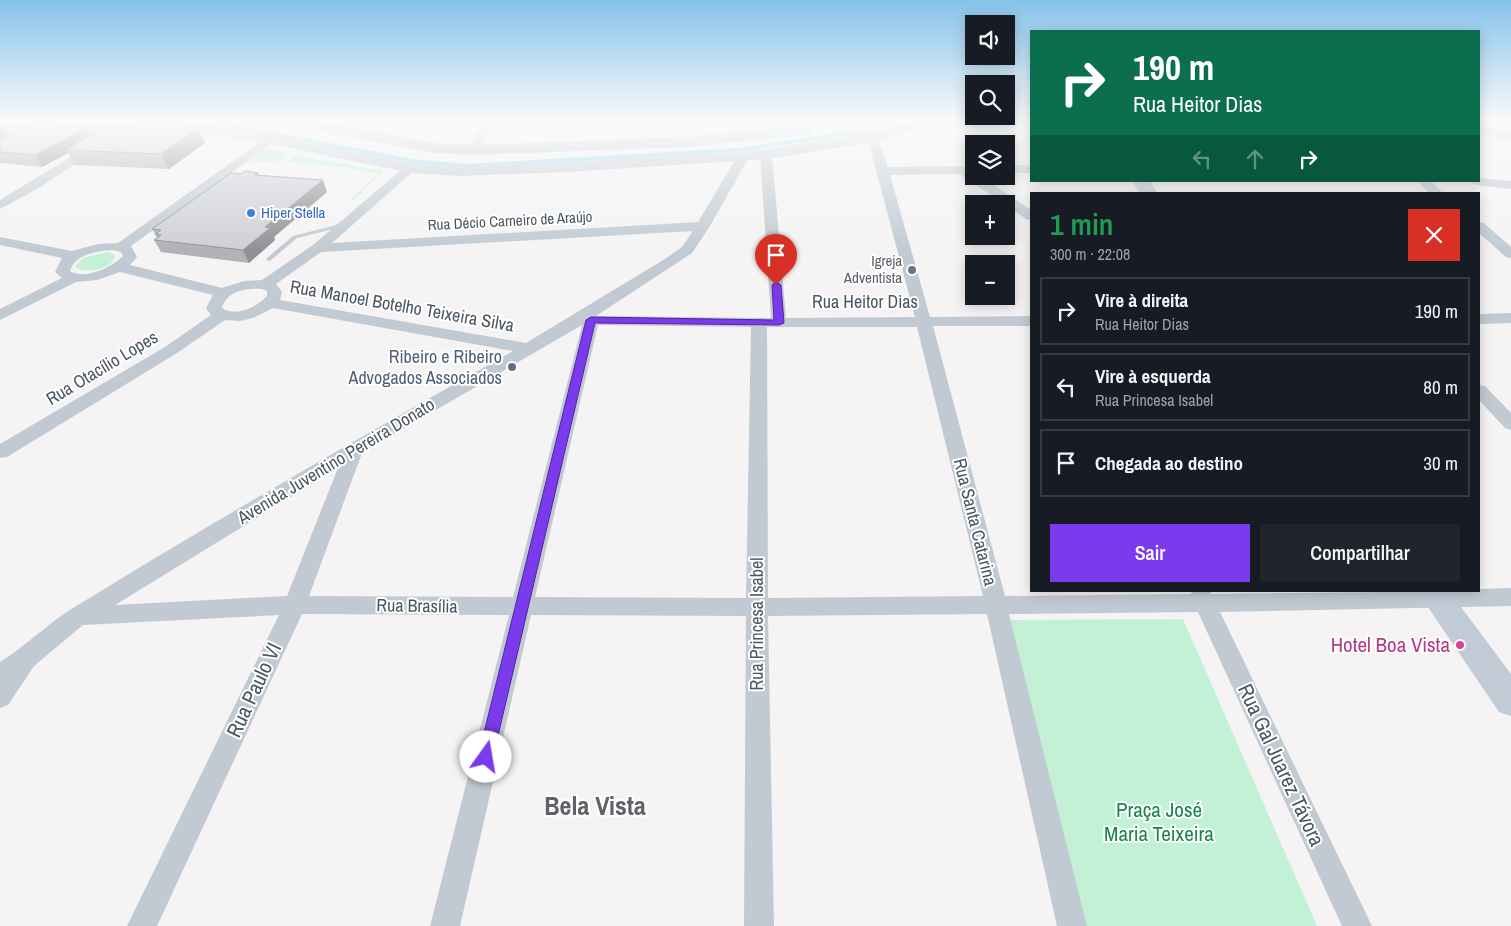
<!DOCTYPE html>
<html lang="pt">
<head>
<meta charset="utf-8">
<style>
	body { margin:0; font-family:"Archivo Narrow",sans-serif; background:#20242c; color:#f1f3f6; height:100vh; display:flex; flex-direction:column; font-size:19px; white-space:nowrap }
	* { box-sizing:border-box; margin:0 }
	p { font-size:16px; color:#9ea1a6 }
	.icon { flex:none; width:28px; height:28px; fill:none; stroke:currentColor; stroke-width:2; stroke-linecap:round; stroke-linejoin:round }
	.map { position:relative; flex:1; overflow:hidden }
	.panel { position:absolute; left:1030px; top:192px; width:450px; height:400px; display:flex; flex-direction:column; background:#171b24; border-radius:0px; box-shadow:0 2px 12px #0003 }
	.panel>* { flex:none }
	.guide { position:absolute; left:1030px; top:30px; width:450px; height:152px; border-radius:0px; box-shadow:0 2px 12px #0003; background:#0b6e4f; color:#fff; overflow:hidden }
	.controls { position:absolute; left:965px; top:15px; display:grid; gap:10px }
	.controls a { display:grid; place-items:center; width:50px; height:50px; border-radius:0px; background:#171b24; box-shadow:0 2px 12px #0003; font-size:25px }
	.pin { position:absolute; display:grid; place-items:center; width:42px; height:42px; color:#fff; margin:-51px -21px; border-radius:50% 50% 50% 0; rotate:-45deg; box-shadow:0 0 5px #0007 }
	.pin .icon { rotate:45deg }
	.me { position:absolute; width:55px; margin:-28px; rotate:13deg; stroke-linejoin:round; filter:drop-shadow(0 0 4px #0008) }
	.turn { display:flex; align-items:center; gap:18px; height:105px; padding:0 20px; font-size:22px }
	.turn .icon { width:65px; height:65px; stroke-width:2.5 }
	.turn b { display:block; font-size:35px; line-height:42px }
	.lanes { display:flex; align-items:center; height:48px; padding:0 20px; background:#0003; justify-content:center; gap:25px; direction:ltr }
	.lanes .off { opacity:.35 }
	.round { display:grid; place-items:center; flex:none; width:52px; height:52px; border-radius:0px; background:#20242c }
	.head { display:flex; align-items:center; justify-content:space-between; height:85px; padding:0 20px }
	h1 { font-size:30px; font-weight:600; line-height:38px; color:#1e9e55 }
	.action { display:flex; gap:10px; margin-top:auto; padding:10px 20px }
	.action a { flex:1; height:58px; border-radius:0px; background:#7c3aed; color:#fff; font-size:20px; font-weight:600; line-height:58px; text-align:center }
	.action a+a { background:#20242c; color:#f1f3f6 }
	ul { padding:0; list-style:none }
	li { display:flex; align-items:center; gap:15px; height:68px; margin:0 10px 8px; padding:0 10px; border:2px solid #363941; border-radius:0px }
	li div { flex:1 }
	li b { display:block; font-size:19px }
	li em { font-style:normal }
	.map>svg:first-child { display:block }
	.commercial { fill:#fdf9ef }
	.green { fill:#c3f1d5 }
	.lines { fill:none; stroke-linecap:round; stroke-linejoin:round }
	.stream { stroke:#90daee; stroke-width:4 }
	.service { fill:#c1cad2; fill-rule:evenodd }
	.minor { fill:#c1cad2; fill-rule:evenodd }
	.secondary { fill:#c1cbd6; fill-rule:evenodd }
	.wall { fill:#b0b2b7 }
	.shaded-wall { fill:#909195 }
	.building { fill:#cdcfd5; stroke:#909195 }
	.route { fill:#7c3aed; stroke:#51269a }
	.shop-dot { fill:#3f7fe0; stroke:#fff; stroke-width:2 }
	.worship-dot { fill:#6b7280; stroke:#fff; stroke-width:2 }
	.service-dot { fill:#5c6f8a; stroke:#fff; stroke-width:2 }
	.hotel-dot { fill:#d1479c; stroke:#fff; stroke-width:2 }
	.labels { text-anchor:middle; stroke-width:4; stroke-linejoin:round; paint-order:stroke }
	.far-shop-label { font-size:15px; fill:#366cbe; stroke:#fff; text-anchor:start }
	.far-street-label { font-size:15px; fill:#4a5661; stroke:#fff }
	.far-worship-label { font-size:15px; fill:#5b616d; stroke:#fff; text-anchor:end }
	.street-label { font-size:18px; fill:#4a5661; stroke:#fff }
	.service-label { font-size:18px; fill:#4e5e75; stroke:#fff; text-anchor:end }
	.near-hotel-label { font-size:21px; fill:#b23c85; stroke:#fff; text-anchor:end }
	.near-street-label { font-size:21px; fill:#4a5661; stroke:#fff }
	.near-park-label { font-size:21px; fill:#17864f; stroke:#fff }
	.near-district-label { font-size:26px; font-weight:bold; fill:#5f6368; stroke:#fff }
</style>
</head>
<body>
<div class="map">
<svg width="1511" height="926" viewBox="0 0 1511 926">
	<rect width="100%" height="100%" fill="#f5f3f3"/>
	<path class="commercial" d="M0,121h136l-11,10 -125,-2z"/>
	<path class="green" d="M265,148l26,5 -11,8 -34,2z
		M295,155l89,16 -31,29h-3l29,-27 -30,-4 1,-1 -63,-6z
		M108,252l5,2 2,3c-5,13 -25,15 -37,12l-3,-3 8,-8z
		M1183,619l134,307h-239l-76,-306z"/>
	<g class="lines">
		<path class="stream" d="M89,121l129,2 194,38 56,5 269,-16 120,-18"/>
		<path class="service" d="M344,223l2,1v2l-49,12 -26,22 -2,1 -3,-2 27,-23z"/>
		<path class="minor" d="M115,121h12l-44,38 -46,30 -37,20v-9l75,-46z
			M484,121h11l-18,31h-8l-2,-2z
			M761,121h11l1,15 -2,2h-8z
			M863,121h11l1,9 13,37 86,-1v10h6l51,34v10l-5,-1 -66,-45 -70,1 40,142 101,-1v10h-98l72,270 186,-2 1,-3h18l1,3 268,-3v-2l32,-1v18l-291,6 152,314h-30l-144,-314 -189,2 78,312h-30l-70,-312 -219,2 6,310h-30l2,-310 -215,-1 -71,311h-30l79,-311 -207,-1 -145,312h-30l152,-311 -196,10 -49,41 -26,39 -8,3v-46c26,-16 47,-38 73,-54 145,-89 292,-174 440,-257l-240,-43 -20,10 -13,3 -15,-1 -48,33 -170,104 -7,1v-14l165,-97 46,-32 -5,-7 7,-13 -93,-23 -23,8 -21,2 -76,38v-11l62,-31 -7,-6 7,-14 -62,-13v-8l72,14 26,-7 20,-1 149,-106h8l2,2 -2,2 -144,105 6,11 -7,8 92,23 22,-7 18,-1 51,-35 94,-80 4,-1 6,4 -85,75 366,-21 39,-65 6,-4 6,4 -39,69 -18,27 -96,63 175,2 -11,-164 6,-4 6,4 14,164 129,-1zM693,231l-11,16 -17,12 -139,84 -246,-43 2,-8 -6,-8 45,-32zM112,250l9,2 2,4c-12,12 -38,24 -53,15 5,-17 27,-20 42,-21zM262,289l5,2v5c-11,12 -31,21 -45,12 4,-17 25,-20 40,-19zM582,325l-69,272 -204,-1 53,-143zM598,325l153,2 -5,271 -211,-1zM767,327h150l66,269 -215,2zM338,468l-51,128 -172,9z
			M1006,165h25v8h-25z
			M1479,178l32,3v8l-35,-4 -6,-4h9z
			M1417,181h14l13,13h-14z
			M1479,222l5,1 27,24v11l-5,-1 -27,-24z
			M1511,313v10l-32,1v-10z
			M1479,385l6,1 26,27v17l-6,-2 -26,-28z"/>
		<path class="secondary" d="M289,121h33l111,22 40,2 213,-8 118,-12 6,2 2,3 -2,3 -6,2 -118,12 -213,8 -40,-2 -136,-27 -5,-2z
			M913,121h27l-3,3 -65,18 -106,17 -200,13 -107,4 -48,-3 -140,-29 -62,-10 -209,-1v-10l209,1 62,10 140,29 48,3 107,-4 200,-13 105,-17z
			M1479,125l32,5v10l-32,-5z
			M1132,181h18l8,13h-18z
			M1417,591h32l62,83v42l-12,-4z"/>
	</g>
	<path class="wall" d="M0,125l8,11 82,-1 108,-7 7,15 -36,26 -94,-4 -7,-12 -26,14 -42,-4z
		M258,173l1,2 68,17 -53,45 1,3 -26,23 -88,-11 -7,-12 3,-2 -5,-9 89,-55z"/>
	<path class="shaded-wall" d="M0,125l8,11 -8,5z
		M86,128l6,11 -26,11 2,3 -26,14 -7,-12z
		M198,128l7,15 -36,26 -8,-15z
		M323,180l4,12 -53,45 1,3 -26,23 -6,-13 22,-23z"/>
	<path class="building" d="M35,123l51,5 -51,27 -35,-3v-12z
		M176,124l22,4 -37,26 -95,-4 37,-24z
		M245,171l13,2 -3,2 68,5 -58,47 5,1 -27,22 -89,-10 7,-5 -5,-1 5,-4 -9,-1 79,-56 10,1z"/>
	<linearGradient id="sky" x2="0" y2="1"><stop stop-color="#85c3ea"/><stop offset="0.48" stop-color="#fafafa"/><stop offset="1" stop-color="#fafafa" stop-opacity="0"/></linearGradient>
	<rect width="1511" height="251" fill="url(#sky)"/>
	<path class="route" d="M776,282l5,3 3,38 -5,2 -184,-2 -102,434 -2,5 -5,3 -6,-3 -2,-5 108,-437 5,-3 183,3 -2,-35z"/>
	<circle class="shop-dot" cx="251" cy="213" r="5"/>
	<circle class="worship-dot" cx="912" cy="270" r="5"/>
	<circle class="service-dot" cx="512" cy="367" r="5"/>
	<circle class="hotel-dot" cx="1460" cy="645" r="5"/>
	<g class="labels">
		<g class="far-shop-label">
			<text x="261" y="218">Hiper Stella</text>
		</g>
		<g class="far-street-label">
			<text transform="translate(510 221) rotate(-3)" y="5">Rua Décio Carneiro de Araújo</text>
		</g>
		<g class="far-worship-label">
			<text x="902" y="266">Igreja<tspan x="902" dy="17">Adventista</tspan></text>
		</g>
		<g class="street-label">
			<text x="865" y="308">Rua Heitor Dias</text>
			<text transform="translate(402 306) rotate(10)" y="6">Rua Manoel Botelho Teixeira Silva</text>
			<text transform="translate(102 368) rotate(-31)" y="6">Rua Otacílio Lopes</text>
			<text transform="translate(336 461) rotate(-31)" y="6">Avenida Juventino Pereira Donato</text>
			<text transform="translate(975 522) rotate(76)" y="6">Rua Santa Catarina</text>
			<text transform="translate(417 606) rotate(1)" y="6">Rua Brasília</text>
			<text transform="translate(757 624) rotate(-90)" y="6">Rua Princesa Isabel</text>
		</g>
		<g class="service-label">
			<text x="502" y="363">Ribeiro e Ribeiro<tspan x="502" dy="21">Advogados Associados</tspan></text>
		</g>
		<g class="near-hotel-label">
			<text x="1450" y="652">Hotel Boa Vista</text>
		</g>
		<g class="near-street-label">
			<text transform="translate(254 690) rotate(-65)" y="7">Rua Paulo VI</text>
			<text transform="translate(1281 765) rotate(65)" y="7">Rua Gal Juarez Távora</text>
		</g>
		<g class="near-park-label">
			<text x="1159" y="817">Praça José<tspan x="1159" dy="24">Maria Teixeira</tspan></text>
		</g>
		<g class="near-district-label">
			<text x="595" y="815">Bela Vista</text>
		</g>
	</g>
</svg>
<div class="controls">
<a><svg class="icon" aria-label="sound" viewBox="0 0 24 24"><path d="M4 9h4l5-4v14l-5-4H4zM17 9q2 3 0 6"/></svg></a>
<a><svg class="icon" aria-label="search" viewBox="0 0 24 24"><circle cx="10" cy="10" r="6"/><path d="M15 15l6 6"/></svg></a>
<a><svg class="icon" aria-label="layers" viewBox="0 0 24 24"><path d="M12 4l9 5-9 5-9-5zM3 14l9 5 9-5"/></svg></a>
<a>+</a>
<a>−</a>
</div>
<div class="pin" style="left:776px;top:285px;background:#d93025"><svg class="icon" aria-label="arrive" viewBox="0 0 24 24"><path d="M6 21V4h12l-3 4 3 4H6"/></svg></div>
<svg class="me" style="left:486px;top:757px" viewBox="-20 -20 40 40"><circle r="19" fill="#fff"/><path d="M0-13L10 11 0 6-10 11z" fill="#7c3aed"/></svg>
<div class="guide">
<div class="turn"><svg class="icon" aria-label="right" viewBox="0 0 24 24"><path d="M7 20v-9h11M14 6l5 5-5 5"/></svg><div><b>190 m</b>Rua Heitor Dias</div></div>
<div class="lanes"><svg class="icon off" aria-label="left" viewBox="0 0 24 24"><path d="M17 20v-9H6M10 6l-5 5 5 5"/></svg><svg class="icon off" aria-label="ahead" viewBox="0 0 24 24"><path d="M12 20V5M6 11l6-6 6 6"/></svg><svg class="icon" aria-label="right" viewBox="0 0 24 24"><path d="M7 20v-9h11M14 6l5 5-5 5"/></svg></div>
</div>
<section class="panel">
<div class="head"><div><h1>1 min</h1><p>300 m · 22:08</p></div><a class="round" style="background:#d93025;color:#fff"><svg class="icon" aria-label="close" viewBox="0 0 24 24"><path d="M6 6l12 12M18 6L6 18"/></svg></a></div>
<ul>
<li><svg class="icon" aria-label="right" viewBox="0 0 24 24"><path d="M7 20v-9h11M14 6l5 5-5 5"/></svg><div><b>Vire à direita</b><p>Rua Heitor Dias</p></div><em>190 m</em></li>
<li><svg class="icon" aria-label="left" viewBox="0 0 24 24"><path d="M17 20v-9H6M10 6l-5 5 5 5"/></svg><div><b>Vire à esquerda</b><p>Rua Princesa Isabel</p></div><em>80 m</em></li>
<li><svg class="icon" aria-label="arrive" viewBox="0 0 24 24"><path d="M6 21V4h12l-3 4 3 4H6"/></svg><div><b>Chegada ao destino</b></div><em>30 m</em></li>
</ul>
<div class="action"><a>Sair</a><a>Compartilhar</a></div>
</section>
</div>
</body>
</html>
